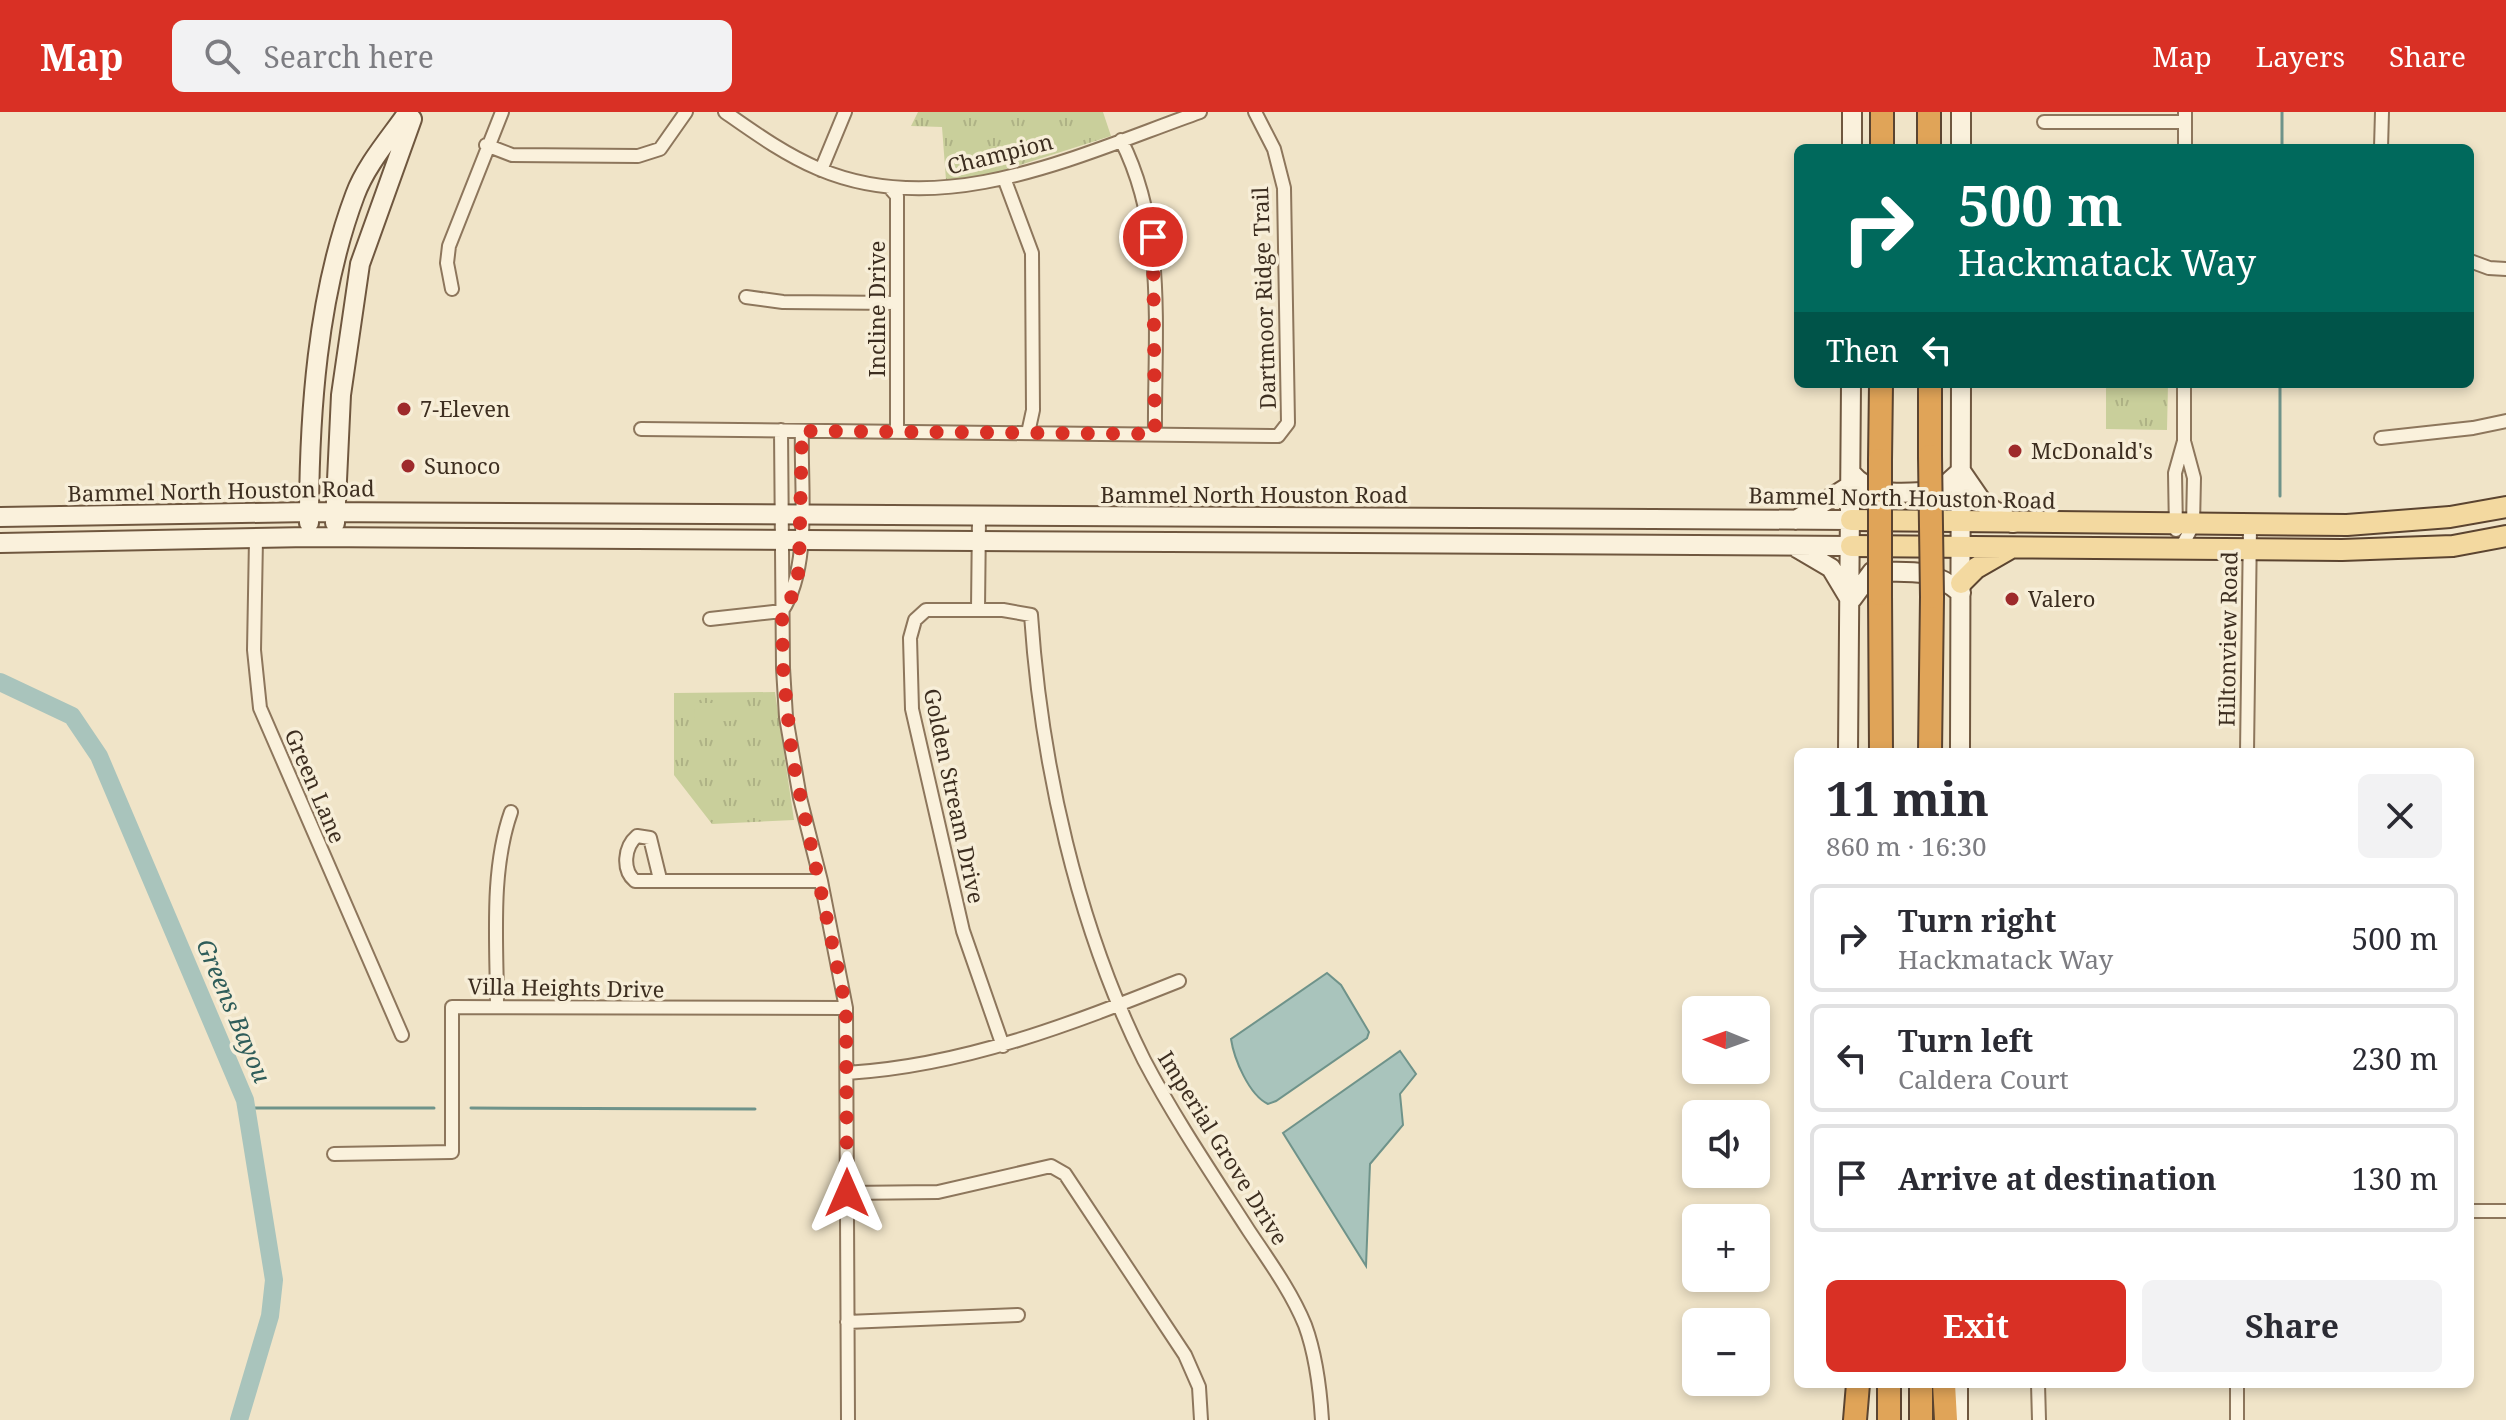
<!DOCTYPE html>
<html lang="en">
<head>
<meta charset="utf-8">
<style>
	body { margin:0; font-family:"Noto Serif",serif; background:#f2f2f3; color:#2b2b33; height:100vh; display:flex; flex-direction:column; font-size:30px; white-space:nowrap }
	* { box-sizing:border-box; margin:0 }
	p { font-size:26px; color:#7c7c81 }
	.icon { flex:none; width:44px; height:44px; fill:none; stroke:currentColor; stroke-width:2; stroke-linecap:round; stroke-linejoin:round }
	.map { position:relative; flex:1; overflow:hidden }
	.details { position:absolute; left:1794px; top:636px; width:680px; height:640px; display:flex; flex-direction:column; background:#fff; border-radius:12px; box-shadow:0 4px 12px #0003 }
	.details>* { flex:none }
	.top-card { position:absolute; left:1794px; top:32px; width:680px; height:244px; border-radius:12px; box-shadow:0 4px 12px #0003; background:#00695c; color:#fff; overflow:hidden }
	.needle { width:52px; rotate:271deg }
	.tools { position:absolute; left:1682px; top:884px; display:grid; gap:16px }
	.tools a { display:grid; place-items:center; width:88px; height:88px; border-radius:12px; background:#fff; box-shadow:0 4px 12px #0003; font-size:40px }
	.pin { position:absolute; display:grid; place-items:center; width:68px; height:68px; color:#fff; margin:-34px; border:4px solid #fff; border-radius:50%; box-shadow:0 2px 8px #0007 }
	.me { position:absolute; width:88px; margin:-44px; rotate:0deg; stroke-linejoin:round; filter:drop-shadow(0 0 6px #0008) }
	.turn { display:flex; align-items:center; gap:28px; height:168px; padding:0 32px; font-size:36px }
	.turn .icon { width:104px; height:104px; stroke-width:2.5 }
	.turn b { display:block; font-size:56px; line-height:68px }
	.then { display:flex; align-items:center; height:76px; padding:0 32px; background:#0003; gap:16px; font-size:30px }
	.round { display:grid; place-items:center; flex:none; width:84px; height:84px; border-radius:12px; background:#f2f2f3 }
	.headline { display:flex; align-items:center; justify-content:space-between; height:136px; padding:0 32px }
	h1 { font-size:48px; font-weight:700; line-height:60px }
	.cta { display:flex; gap:16px; margin-top:auto; padding:16px 32px }
	.cta a { flex:1; height:92px; border-radius:12px; background:#d93025; color:#fff; font-size:32px; font-weight:700; line-height:92px; text-align:center }
	.cta a+a { background:#f2f2f3; color:#2b2b33 }
	ul { padding:0; list-style:none }
	li { display:flex; align-items:center; gap:24px; height:108px; margin:0 16px 12px; padding:0 16px; border:4px solid #e1e1e2; border-radius:12px }
	li div { flex:1 }
	li b { display:block; font-size:30px }
	li em { font-style:normal }
	header { display:flex; align-items:center; gap:48px; box-sizing:border-box; height:112px; padding:0 40px; background:#d93025; color:#fff }
	header strong { font-size:38px }
	nav { display:flex; gap:44px; margin-inline-start:auto; font-size:28px }
	.search { width:560px; height:72px; background:#f2f2f3; display:flex; align-items:center; gap:20px; box-sizing:border-box; padding:0 28px; border-radius:12px; color:#7c7c81; font-size:30px }
	.map>svg:first-child { display:block }
	.grass { fill:url(#grass-tufts) }
	.garden { fill:#c9cf9b }
	.water { fill:#a9c4bc; stroke:#6f938a; stroke-width:2 }
	.lines { fill:none; stroke-linecap:round; stroke-linejoin:round }
	.stream { stroke:#6f938a; stroke-width:3 }
	.river { stroke:#a9c4bc; stroke-width:18 }
	.minor-casing { stroke:#8d765c; stroke-width:16 }
	.secondary-casing { stroke:#6f573f; stroke-width:22 }
	.primary-casing { stroke:#5b4430; stroke-width:24 }
	.motorway-casing { stroke:#5b4430; stroke-width:26 }
	.minor { stroke:#faf1dc; stroke-width:12 }
	.secondary { stroke:#faf1dc; stroke-width:18 }
	.primary { stroke:#f3d9a0; stroke-width:20 }
	.motorway { stroke:#e0a458; stroke-width:22 }
	.motorway-bridge-casing { stroke:#5b4430; stroke-width:26; stroke-linecap:butt }
	.motorway-bridge { stroke:#e0a458; stroke-width:22 }
	.route { stroke:#d93025; stroke-width:14; stroke-dasharray:0 25.2 }
	.poi-dot { fill:#9e2a2b; stroke:#f7eed8; stroke-width:3 }
	.labels { text-anchor:middle; stroke-width:7; stroke-linejoin:round; paint-order:stroke }
	.street-label { font-size:22px; fill:#3d2e20; stroke:#f7eed8 }
	.poi-label { font-size:22px; fill:#3d2e20; stroke:#f7eed8; text-anchor:start }
	.water-label { font-size:24px; font-style:italic; fill:#2f5d5a; stroke:#f7eed8 }
</style>
</head>
<body>
<header>
<strong>Map</strong>
<div class="search"><svg class="icon" aria-label="search" viewBox="0 0 24 24"><circle cx="10" cy="10" r="6"/><path d="M15 15l6 6"/></svg>Search here</div>
<nav><a>Map</a><a>Layers</a><a>Share</a></nav>
</header>
<div class="map">
<svg width="2506" height="1308" viewBox="0 0 2506 1308">
	<defs>
		<pattern id="grass-tufts" width="24" height="20" patternUnits="userSpaceOnUse" patternTransform="scale(2)"><rect width="24" height="20" fill="#c9cf9b"/><path d="M3 7l-1-3M5 7V3M7 7l1-3M15 17l-1-3M17 17v-4M19 17l1-3" fill="none" stroke="#aeb285"/></pattern>
	</defs>
	<rect width="100%" height="100%" fill="#f0e4c8"/>
	<path class="grass" d="M918,0h185l8,24 -119,38 -46,6 -4,-53 -31,-1z
		M2106,272h62l-1,46 -61,-1z
		M775,580l19,128 -82,4 -38,-49v-82z"/>
	<path class="garden" d="M695,591h37v18h-38z"/>
	<path class="water" d="M1327,861l14,12 28,47 -2,6 -91,63 -8,3c-19,-9 -34,-45 -37,-65z
		M1400,939l16,23 -16,20 3,31 -33,39 -4,102 -83,-133z"/>
	<g class="lines">
		<path class="stream" d="M2282,36v-36
			M2280,384v-112
			M246,996h188
			M471,996l284,1"/>
		<path class="river" d="M0,570l72,34 27,40 146,344 29,180 -4,36 -31,104"/>
		<g class="minor-casing">
			<path id="minor" d="M725,0c30,21 59,42 94,57 125,53 262,-15 381,-57
				M2044,10h141
				M1121,28c46,90 33,196 34,294
				M486,33l26,10 126,1 22,-7 26,-37
				M2185,36v-36
				M2381,36l1,-36
				M821,58l24,-58
				M1004,66l28,75 1,157 -5,23
				M890,76l7,8v236
				M2470,149l19,7 17,1
				M452,177l-5,-26 2,-17 53,-134
				M746,185l37,5 114,1
				M641,317l637,7 10,-13 -4,-235 -10,-39 -19,-37
				M781,318l2,238 3,49 14,81 21,83 25,127 2,412
				M2381,326l92,-10 33,-7
				M2176,418l-1,-57 9,-32
				M256,427l-2,111 6,58 142,327
				M2181,436l12,-23 1,-47 -10,-37v-57
				M978,497l1,-91
				M782,499c30,-45 18,-127 20,-180
				M710,507l72,-8
				M2247,640l3,-225
				M660,767l-10,-41 -13,-2c-13,11 -15,34 -2,45h186
				M497,895c0,-64 -7,-135 14,-195
				M1003,934l-40,-115 -51,-222 -2,-71 5,-18 11,-10h77l28,5c10,148 46,311 113,445 31,59 69,115 105,171 20,30 42,60 56,94 11,30 15,63 17,95
				M847,961c117,-7 224,-49 332,-92
				M334,1042l118,-2v-145l394,1
				M847,1081l91,-1 113,-26 14,8 120,181 14,32 2,33
				M2470,1099h36
				M847,1210l171,-7
				M2038,1272l1,36
				M2237,1308v-36"/>
		</g>
		<g class="secondary-casing">
			<path id="secondary" d="M1852,36v-36
				M1961,36v-36
				M1851,361c22,27 56,19 88,18l22,-20 22,32 30,20
				M0,405l309,-5 1542,8
				M1796,408l55,-35
				M309,411c0,-108 8,-227 46,-328 11,-30 35,-57 53,-83
				M335,411l6,-128 19,-131 52,-145
				M0,431l309,-6 1542,9
				M1797,436l34,20 18,30
				M1852,487l20,-27c39,0 58,-5 89,21
				M1848,640l3,-368
				M1960,640l1,-368
				M1958,1308v-36"/>
		</g>
		<g class="primary-casing">
			<path id="primary" d="M1851,408l496,5 103,-8 56,-10
				M1851,434l491,4 111,-4 53,-10
				M1961,471l15,-15 33,-19"/>
		</g>
		<g class="motorway-casing">
			<path id="motorway" d="M1929,0v36
				M1882,36v-36
				M1930,272v72
				M1880,348l1,-76
				M1880,482l1,158
				M1930,640l2,-155
				M1944,1272l2,36
				M1855,1308l3,-36
				M1889,1308v-36
				M1921,1308v-36"/>
		</g>
		<use href="#minor" class="minor"/>
		<use href="#secondary" class="secondary"/>
		<use href="#primary" class="primary"/>
		<use href="#motorway" class="motorway"/>
		<g class="motorway-bridge-casing">
			<path id="motorway-bridge" d="M1930,344l2,141
				M1880,482v-134"/>
		</g>
		<use href="#motorway-bridge" class="motorway-bridge"/>
	</g>
	<g class="lines">
		<path class="route" d="M847,1081l-1,-185 -54,-251 -9,-89 -1,-57 13,-19 4,-24 3,-137 353,3 -2,-197"/>
	</g>
	<g class="poi-dot">
		<circle cx="404" cy="297" r="8"/>
		<circle cx="2015" cy="339" r="8"/>
		<circle cx="408" cy="354" r="8"/>
		<circle cx="2012" cy="487" r="8"/>
	</g>
	<g class="labels">
		<g class="street-label">
			<text transform="translate(1000 42) rotate(-14)" y="8">Champion</text>
			<text transform="translate(1264 186) rotate(-92)" y="8">Dartmoor Ridge Trail</text>
			<text transform="translate(877 197) rotate(-90)" y="8">Incline Drive</text>
			<text transform="translate(221 379) rotate(-1)" y="8">Bammel North Houston Road</text>
			<text x="1254" y="391">Bammel North Houston Road</text>
			<text transform="translate(1902 386) rotate(1)" y="8">Bammel North Houston Road</text>
			<text transform="translate(2228 527) rotate(-89)" y="8">Hiltonview Road</text>
			<text transform="translate(315 674) rotate(67)" y="8">Green Lane</text>
			<text transform="translate(954 684) rotate(78)" y="8">Golden Stream Drive</text>
			<text transform="translate(566 876) rotate(1)" y="8">Villa Heights Drive</text>
			<text transform="translate(1223 1036) rotate(58)" y="8">Imperial Grove Drive</text>
		</g>
		<g class="poi-label">
			<text x="420" y="305">7-Eleven</text>
			<text x="2031" y="347">McDonald's</text>
			<text x="424" y="362">Sunoco</text>
			<text x="2028" y="495">Valero</text>
		</g>
		<g class="water-label">
			<text transform="translate(233 899) rotate(67)" y="8">Greens Bayou</text>
		</g>
	</g>
</svg>
<div class="tools">
<a><svg class="needle" viewBox="-14 -14 28 28"><path d="M0-13l5 13h-10z" fill="#e53935"/><path d="M0 13l5-13h-10z" fill="#7c7c81"/></svg></a>
<a><svg class="icon" aria-label="sound" viewBox="0 0 24 24"><path d="M4 9h4l5-4v14l-5-4H4zM17 9q2 3 0 6"/></svg></a>
<a>+</a>
<a>−</a>
</div>
<div class="pin" style="left:1153px;top:125px;background:#d93025"><svg class="icon" aria-label="arrive" viewBox="0 0 24 24"><path d="M6 21V4h12l-3 4 3 4H6"/></svg></div>
<svg class="me" style="left:847px;top:1081px" viewBox="-20 -20 40 40"><path d="M0-17L14 15 0 8-14 15z" fill="#d93025" stroke="#fff" stroke-width="4"/></svg>
<div class="top-card">
<div class="turn"><svg class="icon" aria-label="right" viewBox="0 0 24 24"><path d="M7 20v-9h11M14 6l5 5-5 5"/></svg><div><b>500 m</b>Hackmatack Way</div></div>
<div class="then">Then<svg class="icon" aria-label="left" viewBox="0 0 24 24"><path d="M17 20v-9H6M10 6l-5 5 5 5"/></svg></div>
</div>
<section class="details">
<div class="headline"><div><h1>11 min</h1><p>860 m · 16:30</p></div><a class="round"><svg class="icon" aria-label="close" viewBox="0 0 24 24"><path d="M6 6l12 12M18 6L6 18"/></svg></a></div>
<ul>
<li><svg class="icon" aria-label="right" viewBox="0 0 24 24"><path d="M7 20v-9h11M14 6l5 5-5 5"/></svg><div><b>Turn right</b><p>Hackmatack Way</p></div><em>500 m</em></li>
<li><svg class="icon" aria-label="left" viewBox="0 0 24 24"><path d="M17 20v-9H6M10 6l-5 5 5 5"/></svg><div><b>Turn left</b><p>Caldera Court</p></div><em>230 m</em></li>
<li><svg class="icon" aria-label="arrive" viewBox="0 0 24 24"><path d="M6 21V4h12l-3 4 3 4H6"/></svg><div><b>Arrive at destination</b></div><em>130 m</em></li>
</ul>
<div class="cta"><a>Exit</a><a>Share</a></div>
</section>
</div>
</body>
</html>
